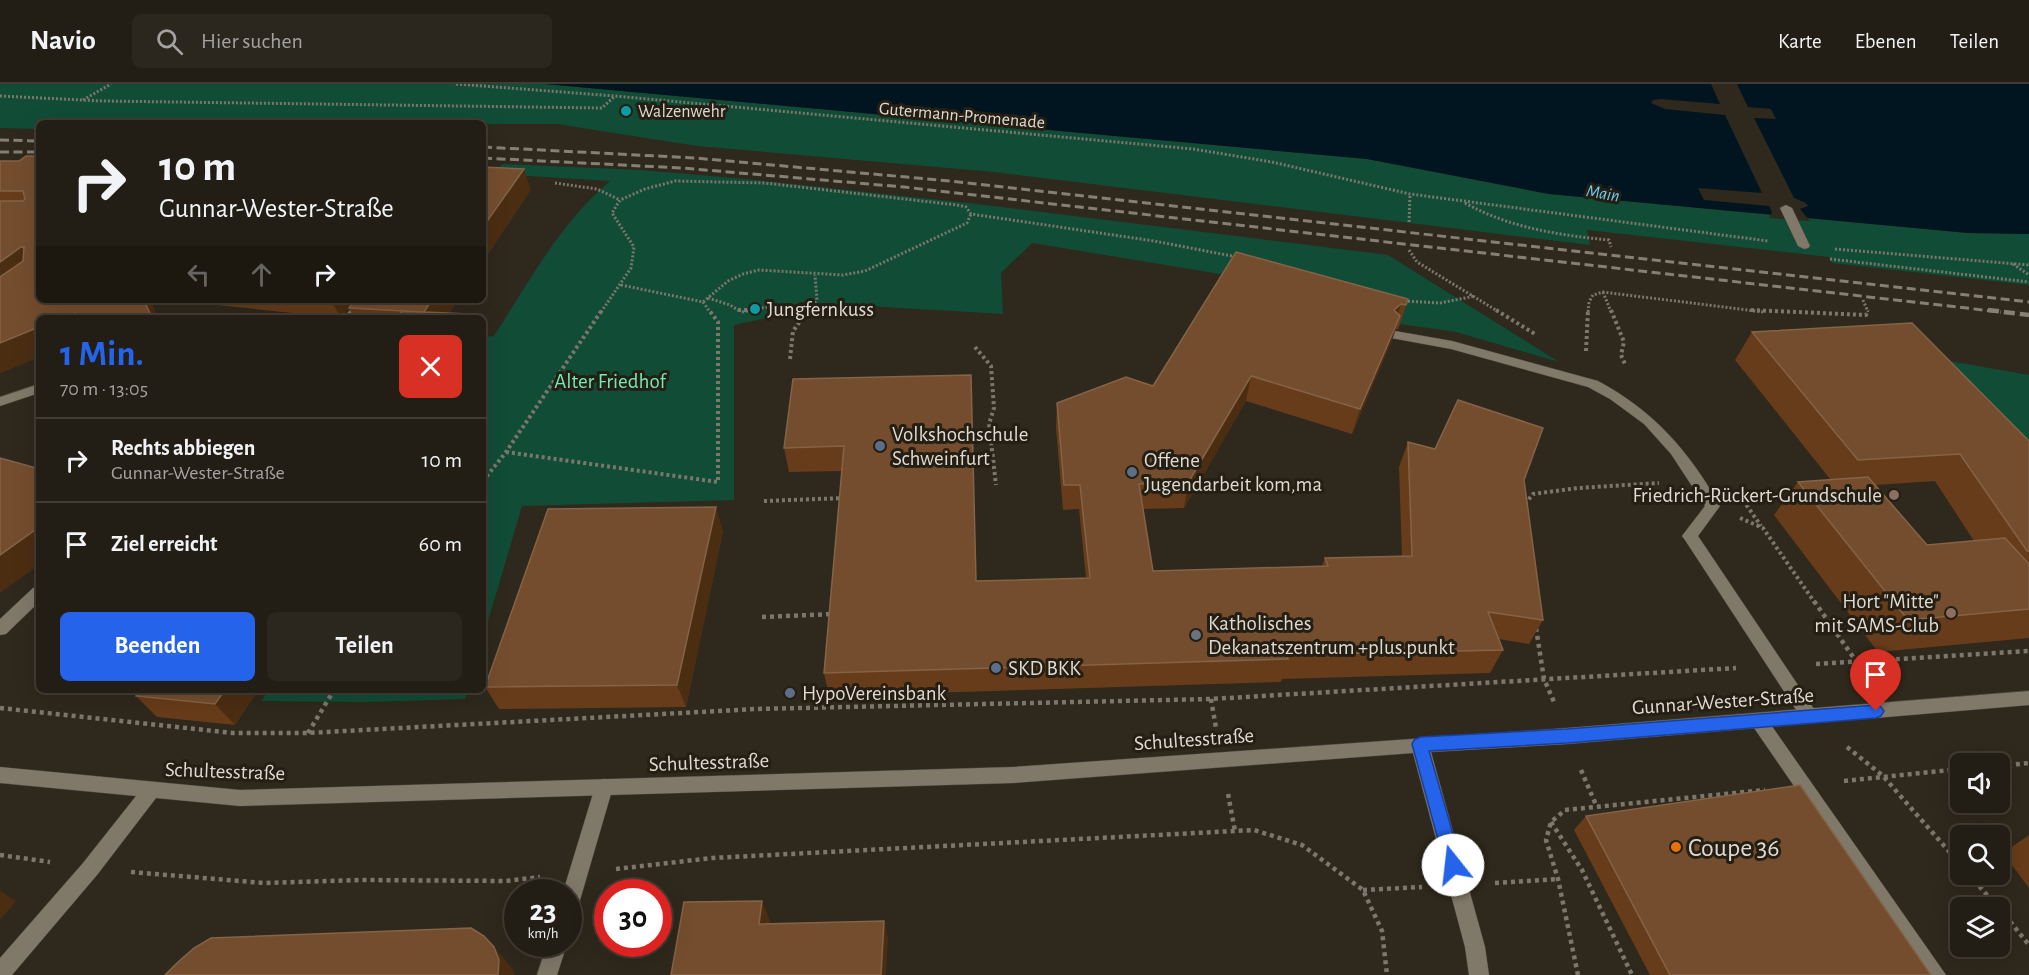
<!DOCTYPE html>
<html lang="de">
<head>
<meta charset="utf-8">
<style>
	body { margin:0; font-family:"Alegreya Sans",sans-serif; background:#2b271e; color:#f1f3f6; height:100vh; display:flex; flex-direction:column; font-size:22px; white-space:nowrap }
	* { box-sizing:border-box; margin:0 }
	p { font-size:20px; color:#a3a2a0 }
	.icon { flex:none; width:33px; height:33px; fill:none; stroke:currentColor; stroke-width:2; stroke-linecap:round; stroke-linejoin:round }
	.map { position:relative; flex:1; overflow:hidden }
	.details { position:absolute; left:36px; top:231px; width:450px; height:378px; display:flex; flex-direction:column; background:#231e15; border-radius:9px; box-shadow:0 6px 24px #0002,0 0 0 2px #403c34 }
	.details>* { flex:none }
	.banner { position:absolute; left:36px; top:36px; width:450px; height:183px; border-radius:9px; box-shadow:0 6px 24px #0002,0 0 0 2px #403c34; background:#231e15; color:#f1f3f6; overflow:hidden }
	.controls { position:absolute; left:1950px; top:669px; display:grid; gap:12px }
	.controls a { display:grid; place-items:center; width:60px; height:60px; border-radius:9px; background:#231e15; box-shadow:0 6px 24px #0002,0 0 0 2px #403c34; font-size:30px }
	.speed { position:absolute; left:504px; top:795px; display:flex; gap:12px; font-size:30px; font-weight:700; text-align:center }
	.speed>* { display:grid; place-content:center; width:78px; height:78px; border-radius:50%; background:#231e15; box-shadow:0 6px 24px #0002,0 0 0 2px #403c34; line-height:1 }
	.speed small { font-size:15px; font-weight:400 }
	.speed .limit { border:9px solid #d22; background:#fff; color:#111 }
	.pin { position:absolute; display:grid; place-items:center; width:51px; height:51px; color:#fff; margin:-62px -26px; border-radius:50% 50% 50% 0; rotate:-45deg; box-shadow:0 0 6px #0007 }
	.pin .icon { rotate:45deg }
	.me { position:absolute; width:66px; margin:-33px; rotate:344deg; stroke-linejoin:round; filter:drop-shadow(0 0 4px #0008) }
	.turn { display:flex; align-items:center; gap:21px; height:126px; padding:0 24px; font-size:27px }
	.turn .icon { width:78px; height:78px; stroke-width:2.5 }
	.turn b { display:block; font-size:42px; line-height:51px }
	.lanes { display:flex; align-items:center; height:57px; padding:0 24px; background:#0003; justify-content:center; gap:30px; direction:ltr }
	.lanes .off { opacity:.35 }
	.round { display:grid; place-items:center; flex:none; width:63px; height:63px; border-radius:9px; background:#2b271e }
	.head { display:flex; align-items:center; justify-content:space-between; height:102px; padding:0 24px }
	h1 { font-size:36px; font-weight:700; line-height:45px; color:#2563eb }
	.action { display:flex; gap:12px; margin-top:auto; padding:12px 24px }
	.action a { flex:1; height:69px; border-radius:9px; background:#2563eb; color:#fff; font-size:24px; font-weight:700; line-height:69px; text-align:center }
	.action a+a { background:#2b271e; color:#f1f3f6 }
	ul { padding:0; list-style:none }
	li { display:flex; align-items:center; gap:18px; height:84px; padding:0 24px; border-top:2px solid #403c34 }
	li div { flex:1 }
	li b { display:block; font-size:22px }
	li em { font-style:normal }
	header { display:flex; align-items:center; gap:36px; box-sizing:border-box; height:84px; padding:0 30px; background:#231e15; border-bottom:2px solid #403c34 }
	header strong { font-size:28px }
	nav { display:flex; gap:33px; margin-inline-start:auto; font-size:21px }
	.search { width:420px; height:54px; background:#2b271e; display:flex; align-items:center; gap:15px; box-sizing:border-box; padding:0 21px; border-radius:9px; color:#a3a2a0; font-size:22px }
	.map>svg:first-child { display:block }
	.green { fill:#114c37 }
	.water { fill:#001520 }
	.pier { fill:#2f281c }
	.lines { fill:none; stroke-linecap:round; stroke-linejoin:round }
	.service-casing { stroke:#4b453b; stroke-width:1 }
	.pedestrian-casing { stroke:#4b453b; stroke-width:1 }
	.minor-casing { stroke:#4b453b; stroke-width:1 }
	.path-far2 { stroke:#7c776c; stroke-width:3; stroke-dasharray:2 2; stroke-linecap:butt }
	.path-far1 { stroke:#7c776c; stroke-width:4; stroke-dasharray:3 3; stroke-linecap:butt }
	.path { stroke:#7c776c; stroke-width:4.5; stroke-dasharray:4 4; stroke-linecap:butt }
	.service { fill:#807869; fill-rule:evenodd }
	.pedestrian { fill:#807869; fill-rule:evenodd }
	.minor { fill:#807869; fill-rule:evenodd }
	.rail-far1 { stroke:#857f75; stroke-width:3; stroke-dasharray:9 4.5; stroke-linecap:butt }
	.rail { stroke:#857f75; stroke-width:4.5; stroke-dasharray:11 5; stroke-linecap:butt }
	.wall { fill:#673c1a; fill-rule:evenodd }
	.shaded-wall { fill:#4b2d12 }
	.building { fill:#744d2e; stroke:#846347; stroke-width:1.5 }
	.route { fill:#2563eb; stroke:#184099; stroke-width:1.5 }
	.culture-dot { fill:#0f9aa8; stroke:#251f13; stroke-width:2 }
	.service-dot { fill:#5c6f8a; stroke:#251f13; stroke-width:2 }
	.education-dot { fill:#8d6e63; stroke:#251f13; stroke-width:2 }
	.worship-dot { fill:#6b7280; stroke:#251f13; stroke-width:2 }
	.food-dot { fill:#e8710a; stroke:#251f13; stroke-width:2 }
	.labels { text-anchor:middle; stroke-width:6; stroke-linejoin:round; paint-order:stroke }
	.far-poi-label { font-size:18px; fill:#dedad2; stroke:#251f13; text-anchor:start }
	.far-street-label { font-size:18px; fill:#dedad2; stroke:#251f13 }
	.far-water-label { font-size:18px; font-style:italic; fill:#70cef6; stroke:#251f13 }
	.poi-label { font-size:21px; fill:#dedad2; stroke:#251f13; text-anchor:start }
	.park-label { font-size:21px; fill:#71eab8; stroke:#251f13 }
	.street-label { font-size:21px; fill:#dedad2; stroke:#251f13 }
	.near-poi-label { font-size:26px; fill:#dedad2; stroke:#251f13; text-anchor:start }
</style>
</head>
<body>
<header>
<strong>Navio</strong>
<div class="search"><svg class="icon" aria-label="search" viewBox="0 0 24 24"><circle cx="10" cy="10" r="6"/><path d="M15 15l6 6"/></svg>Hier suchen</div>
<nav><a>Karte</a><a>Ebenen</a><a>Teilen</a></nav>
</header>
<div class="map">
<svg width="2029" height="891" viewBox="0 0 2029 891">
	<rect width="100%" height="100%" fill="#2f281c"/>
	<path class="green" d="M0,0h545l822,75 182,35 419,39 61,1v51l-197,-22 -3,-6 -242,-27 3,15 -596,-73 -297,-26 -140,-22 -518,-1v6l-39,-1z
		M502,80l139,6 105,9 231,25 411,51 171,107 -103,-30 -56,-8 -168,-48 -200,-33 -31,30 2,41 -203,-12 -11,11 -55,12v175l-212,6 -39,132v-301l11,-1c35,-54 66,-113 116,-155l-116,-7z
		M1920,272l109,19v83z
		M269,606h199l-3,9 -100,3 -104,-1z"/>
	<path class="water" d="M545,0h1484v150l-61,-1 -419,-39 -182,-35z"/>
	<path class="pier" d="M1711,0h26l11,23 23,2 5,10 -22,-1 40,80 12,5 2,3 -8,3 10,12 -41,-3 3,-6 -3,-6 -65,-6 -6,-12 64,5 -37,-78 -60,-6 -14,-6 2,-3 8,-1 59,5z"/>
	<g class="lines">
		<g class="service-casing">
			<path id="service" d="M1786,121l6,3 18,38 -2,2 -4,1 -6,-3 -18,-38z
				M1395,247l57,10 146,40c56,30 91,70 122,125l-22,30 118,176 3,5 -3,5 -6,2 -6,-2 -119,-182 -3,-4 3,-4 20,-26 -34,-52 -27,-30 -34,-25 -22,-12 -137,-38 -60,-11 -2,-3z
				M604,695l6,2 3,6 -35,120 -3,7 -7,2v-24h-5l32,-105 3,-6z
				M547,860h20l-10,31h-20z"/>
		</g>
		<g class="pedestrian-casing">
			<path id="pedestrian" d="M1758,629l6,2 182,260h-22l-172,-250 -3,-5 3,-5z"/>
		</g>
		<g class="minor-casing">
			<path id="minor" d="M359,216h13l-16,18h-13z
				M241,230h15l6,4h-27z
				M39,300v9l-39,13v-9z
				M39,502v16l-33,32 -6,1v-16l33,-31z
				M2029,607v14l-462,39 -136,8 54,195 4,28h-20l-4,-28 -52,-194 -400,30 -773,23 -84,-8 -59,77 -85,100h-12v-17l83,-95 53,-67 -136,-13v-16l240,23 773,-23 554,-39z"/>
		</g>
		<path class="path-far2" d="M456,0l159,12 578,53 79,13 138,32 358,47
			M0,12l103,5 499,7 13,-12
			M83,16l28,-16
			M555,99l42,6 23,11
			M1465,119c45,25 93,32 144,37l2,7
			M1409,138l1,-28
			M1835,165l194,16
			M1409,166l8,12 82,50
			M1830,175l199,23
			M2013,180l16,11
			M621,201l82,17 25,-21 15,-7 16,-4 84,5 22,-4 102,-48 4,-9
			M1603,208l8,20
			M708,214l22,7 11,7
			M1863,216l5,12
			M1404,217l36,2 35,-7
			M703,218l7,10
			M601,228l30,-44 3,-21 -22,-34 8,-13 25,-11 30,-8 90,2 192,22 9,2 5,7 183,27 83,16
			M742,228l34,-7
			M807,228l10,-12 -2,-25
			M1588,228l1,-10 4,-7 10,-3 160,20"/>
		<path class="path-far1" d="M738,226h11
			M1496,226l39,24
			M1611,226l13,32 -3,13 4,9
			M1751,226l115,5 2,-5
			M975,263l16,19 3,42 -5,16 7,61
			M1586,267l2,-41
			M790,275l3,-28 15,-21
			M506,368l212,30v-160l-9,-12
			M483,397l23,-29 96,-142
			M1743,416l18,26
			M764,417l80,-3
			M1525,420l8,-10 45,-6 81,-5
			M1740,434l23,10 52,75"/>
		<path class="path" d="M1814,517l42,60
			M762,533l71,-3
			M1536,544l8,51 10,23
			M1816,580l213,-13
			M1211,615l5,29
			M0,624l233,25h74l449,-24 455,-10 525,-31
			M308,649l26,-43
			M1847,663l36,29 77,88
			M2000,682l29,-3
			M1581,686l15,35
			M1844,697l116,-12
			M1228,710l7,37
			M1551,738l31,48 50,105
			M0,771l50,7
			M616,785l96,-11 542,-28 48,15 61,45 19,41 5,44
			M131,788l133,11 97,-3 145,1 34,-4
			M1969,790l29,34
			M1495,799l63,-4
			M1363,806l59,-3
			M2000,825l29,36
			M1578,891l-20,-96 -12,-39 5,-18 14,-12 200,-20"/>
		<use href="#service" class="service"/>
		<use href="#pedestrian" class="pedestrian"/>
		<use href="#minor" class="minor"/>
		<path class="rail-far1" d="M0,56l39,1
			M483,63l212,11 255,23 1079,121
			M0,68h39
			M483,74l199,10 222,19 1097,125"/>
		<path class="rail" d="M1988,226l41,5"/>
	</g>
	<path class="wall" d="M26,72l13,144h111l8,18h-119v39l-39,16v-212h19z
		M1408,215l-8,25 -2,5h-2l-4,11 -40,94 -106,-33 -62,107 -41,1 10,62 169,-5 3,-8 77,-2 -3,-89 9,-25 116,38 19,140 -14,24 -30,-5 4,11 -13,23 -208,6 -1,3 -452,14 -5,-23 18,-202 -53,1 -5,-24 9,-69 183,202 110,-3 -7,-69 -16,1 -7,-82 1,-25 96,-17z
		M169,216h289l-9,13 20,5h-115l-5,-10 -8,10z
		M1752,248l277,109v197l-151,14 -104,-137 24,-33 32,-3 -95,-119zM1935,397l39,60 -47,4 -51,-60z
		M723,447l-37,176 -187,2 -14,-22z
		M96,606h162l-23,35 -78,-8 -21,-21 1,-2z
		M1586,732l345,159h-281l-76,-145z
		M2029,751v53l-26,-35z"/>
	<path class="shaded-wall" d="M524,85l7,21 -48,72v-35z
		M21,163l17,22 -38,28v-35z
		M144,216h6l8,18h-6z
		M331,216h17l3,6 -10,12z
		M432,216h26l-13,18 -21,-6z
		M1401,220l-7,25v-19z
		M75,229l4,5h-16z
		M1400,232l-8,24 -40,94 8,-25z
		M39,243v30l-39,16v-30z
		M1251,292l-5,25 -62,107 4,-25z
		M716,423l7,24 -37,176 -9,-22z
		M39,443v38l-39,28v-38z
		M225,606h33l-23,35 -20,-21z
		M0,807l16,10 -16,19z
		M762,817l8,19 -3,22 -8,-18z
		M884,837l4,18 -2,36h-5z
		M494,863l18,21 3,7h-17z"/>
	<path class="building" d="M26,72h13v144h105l8,18h-75l-2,-5 -12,5h-24v9l-39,16v-66l23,-16 1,-14h-3l-21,15v-61h23l2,-2 -2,-8h-23v-30h19z
		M483,83l41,2 -41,58z
		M1236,168l172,47 -2,6 -5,-1 -7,6 6,6 -40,93 -109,-33 -63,107 -49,1 14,87 175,-5 -3,-8 87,-2 -4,-114 27,7 23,-49 85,28 -19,52 19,140 -55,-8 15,38 -216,5 1,4 -464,14 20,-227 -60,2 9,-69 178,-4 5,206 114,-3 -10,-93h-16l-7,-82 69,-26 27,9z
		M355,216h77l-8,12 -75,-4z
		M402,227l66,3 -3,4h-68z
		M1912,239l117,118v110h-2l-67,-97 -102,6 -106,-128z
		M0,374l36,10 3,-2v61l-39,28z
		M1868,393l59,68 78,-7 24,26v45l-121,11 -110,-138z
		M716,423l-39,178 -192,2 63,-178z
		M140,606h85l-10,14 -79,-8z
		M1800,701l131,190h-261l-84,-159z
		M762,817l-3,23 125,-3 -3,54h-210l13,-73z
		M471,844l13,8 10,11 5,13 -1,15h-333l13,-13 16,-14 17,-10z"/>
	<path class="route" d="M1876,621l5,2 3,4 -3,5 -5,2 -309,25 -138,8 33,114 -3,6 -6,2 -6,-2 -2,-6 -33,-121 2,-4 6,-3 147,-8z"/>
	<g class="culture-dot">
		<circle cx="626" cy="27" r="6"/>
		<circle cx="755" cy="225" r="6"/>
	</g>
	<g class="service-dot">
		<circle cx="880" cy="362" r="6"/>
		<circle cx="1132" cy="388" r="6"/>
		<circle cx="996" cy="584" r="6"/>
		<circle cx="790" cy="609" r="6"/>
	</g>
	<g class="education-dot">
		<circle cx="1894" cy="411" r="6"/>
		<circle cx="1951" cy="529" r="6"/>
	</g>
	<circle class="worship-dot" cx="1196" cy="551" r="6"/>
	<circle class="food-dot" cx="1676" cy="763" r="6"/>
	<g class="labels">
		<g class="far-poi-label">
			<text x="638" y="33">Walzenwehr</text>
		</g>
		<g class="far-street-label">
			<text transform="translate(962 31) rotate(5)" y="6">Gutermann-Promenade</text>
		</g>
		<g class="far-water-label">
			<text transform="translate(1603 109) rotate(10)" y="6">Main</text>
		</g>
		<g class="poi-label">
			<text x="767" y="232">Jungfernkuss</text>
			<text x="892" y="357">Volkshochschule<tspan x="892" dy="24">Schweinfurt</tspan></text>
			<text x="1144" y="383">Offene<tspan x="1144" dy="24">Jugendarbeit kom,ma</tspan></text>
			<text x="1882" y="418" text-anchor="end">Friedrich-Rückert-Grundschule</text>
			<text x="1939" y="524" text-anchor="end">Hort "Mitte"<tspan x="1939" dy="24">mit SAMS-Club</tspan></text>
			<text x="1208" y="546">Katholisches<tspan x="1208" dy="24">Dekanatszentrum +plus.punkt</tspan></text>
			<text x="1008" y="591">SKD BKK</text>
			<text x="802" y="616">HypoVereinsbank</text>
		</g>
		<g class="park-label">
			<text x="610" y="304">Alter Friedhof</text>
		</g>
		<g class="street-label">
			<text transform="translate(1723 617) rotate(-4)" y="7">Gunnar-Wester-Straße</text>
			<text transform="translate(1194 655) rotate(-4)" y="7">Schultesstraße</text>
			<text transform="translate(709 678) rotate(-2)" y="7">Schultesstraße</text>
			<text transform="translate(225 687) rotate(2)" y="7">Schultesstraße</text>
		</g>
		<g class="near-poi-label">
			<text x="1688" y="772">Coupe 36</text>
		</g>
	</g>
</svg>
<div class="controls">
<a><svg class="icon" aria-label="sound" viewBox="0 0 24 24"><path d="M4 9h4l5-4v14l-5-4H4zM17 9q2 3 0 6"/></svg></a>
<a><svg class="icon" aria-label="search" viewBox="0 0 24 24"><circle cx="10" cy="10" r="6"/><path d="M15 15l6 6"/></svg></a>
<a><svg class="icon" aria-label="layers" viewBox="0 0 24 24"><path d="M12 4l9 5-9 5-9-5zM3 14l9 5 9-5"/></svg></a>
</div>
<div class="speed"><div>23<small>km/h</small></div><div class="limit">30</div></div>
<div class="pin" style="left:1876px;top:627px;background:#d93025"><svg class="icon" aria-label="arrive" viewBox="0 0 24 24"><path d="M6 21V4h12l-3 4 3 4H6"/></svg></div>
<svg class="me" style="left:1453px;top:781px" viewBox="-20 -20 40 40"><circle r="19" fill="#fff"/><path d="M0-13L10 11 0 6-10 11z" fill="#2563eb"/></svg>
<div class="banner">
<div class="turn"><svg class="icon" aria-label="right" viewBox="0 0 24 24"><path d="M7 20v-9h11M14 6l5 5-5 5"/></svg><div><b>10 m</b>Gunnar-Wester-Straße</div></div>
<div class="lanes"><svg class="icon off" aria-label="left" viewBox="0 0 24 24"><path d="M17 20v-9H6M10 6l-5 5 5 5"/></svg><svg class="icon off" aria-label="ahead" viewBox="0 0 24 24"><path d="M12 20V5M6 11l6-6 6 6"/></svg><svg class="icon" aria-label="right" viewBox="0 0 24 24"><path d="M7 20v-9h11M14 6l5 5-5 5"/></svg></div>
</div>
<section class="details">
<div class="head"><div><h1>1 Min.</h1><p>70 m · 13:05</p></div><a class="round" style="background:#d93025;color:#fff"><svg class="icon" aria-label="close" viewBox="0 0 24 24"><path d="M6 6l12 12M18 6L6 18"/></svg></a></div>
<ul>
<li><svg class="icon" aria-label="right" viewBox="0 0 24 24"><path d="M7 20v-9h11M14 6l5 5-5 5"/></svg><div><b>Rechts abbiegen</b><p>Gunnar-Wester-Straße</p></div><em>10 m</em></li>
<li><svg class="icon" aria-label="arrive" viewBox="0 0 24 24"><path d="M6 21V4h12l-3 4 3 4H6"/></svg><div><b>Ziel erreicht</b></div><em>60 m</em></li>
</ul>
<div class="action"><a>Beenden</a><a>Teilen</a></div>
</section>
</div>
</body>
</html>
